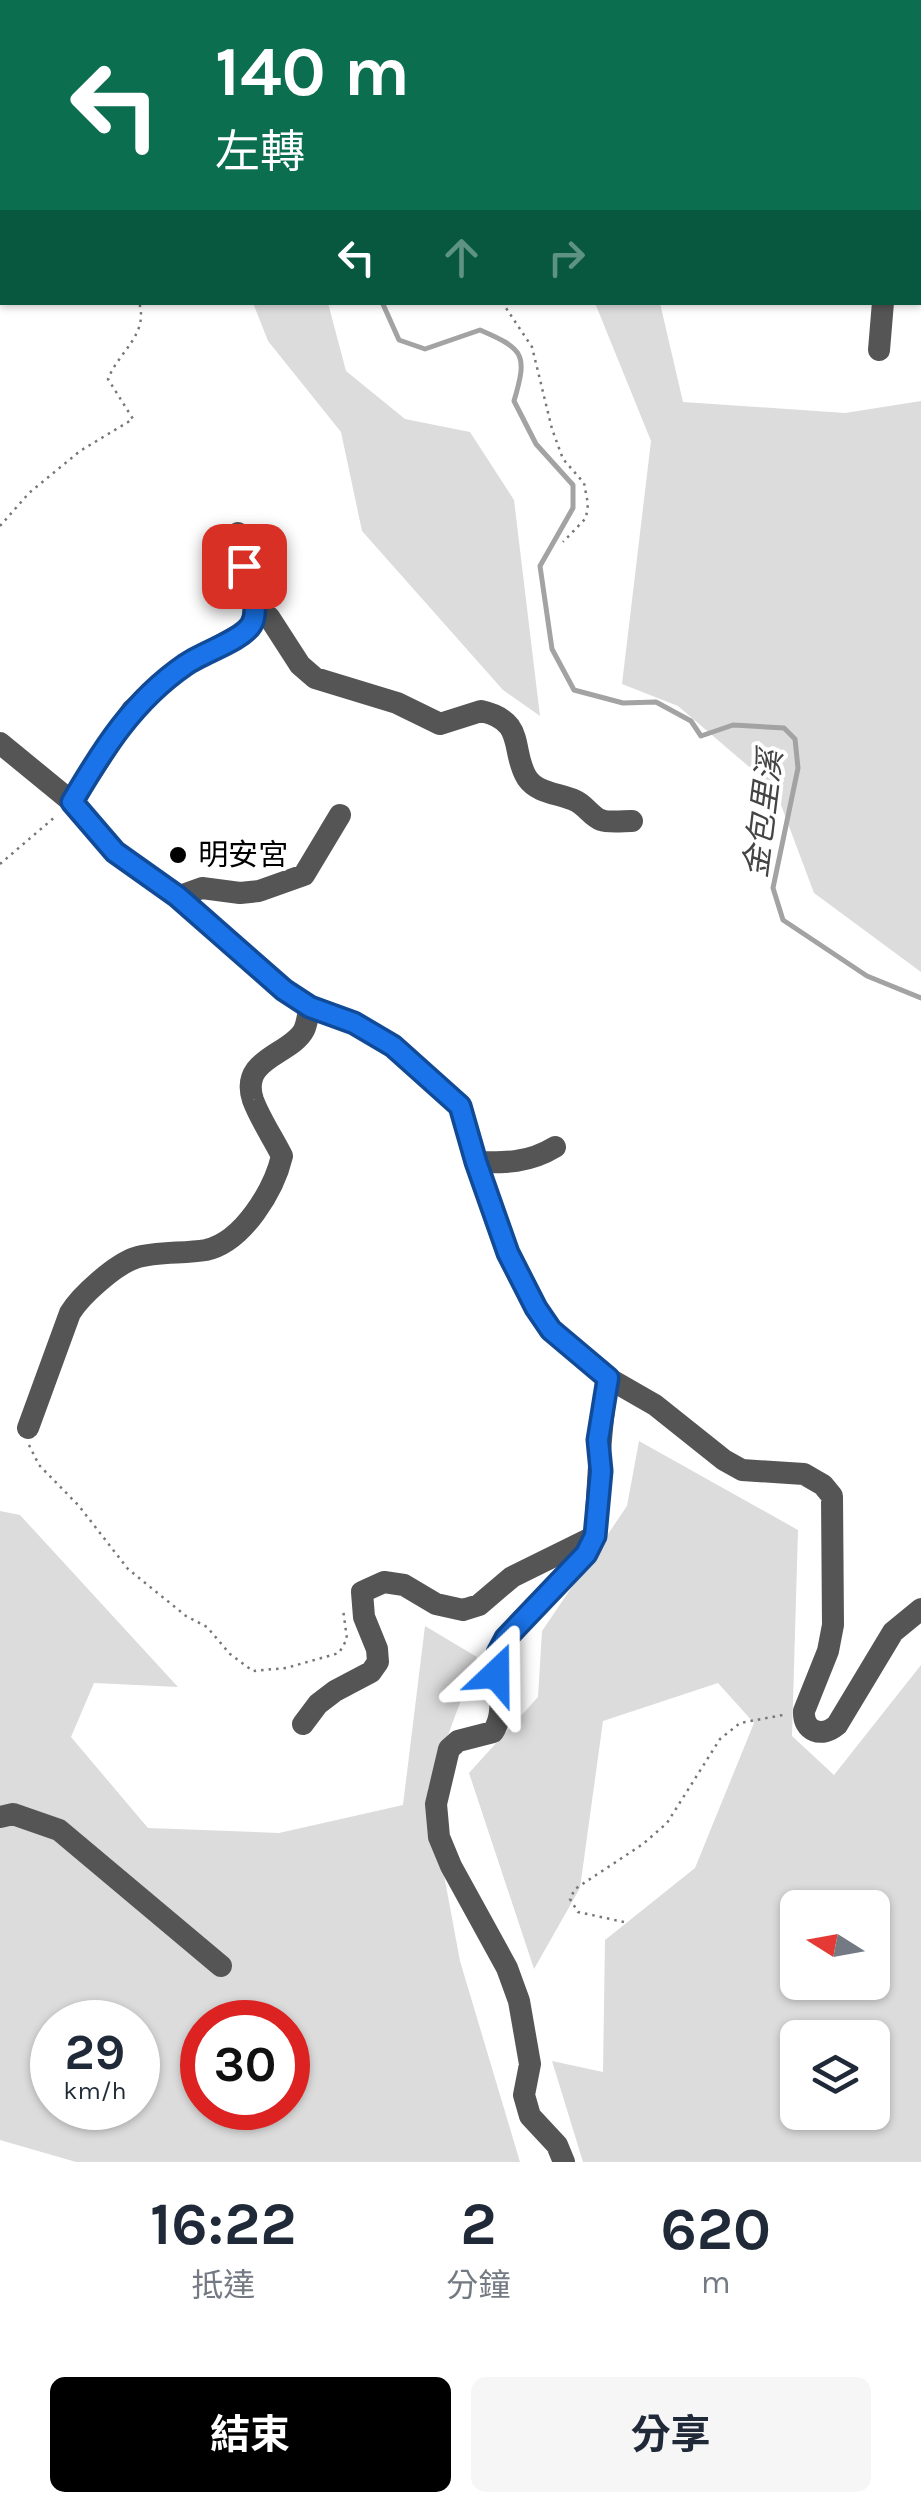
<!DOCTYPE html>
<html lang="zh-TW">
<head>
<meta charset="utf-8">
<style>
	body { margin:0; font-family:Karla,"Noto Sans TC",sans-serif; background:#f6f6f7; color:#1f2937; height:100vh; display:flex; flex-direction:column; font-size:38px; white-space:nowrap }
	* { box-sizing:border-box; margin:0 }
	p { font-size:32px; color:#747a83 }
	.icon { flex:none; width:55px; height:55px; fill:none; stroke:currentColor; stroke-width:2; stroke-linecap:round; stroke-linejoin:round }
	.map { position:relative; height:2162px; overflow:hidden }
	.drawer { display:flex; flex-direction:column; background:#fff; flex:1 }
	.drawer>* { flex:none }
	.guide { position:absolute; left:0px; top:0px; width:922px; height:305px; box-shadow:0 2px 8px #0004; background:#0b6e4f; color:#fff; overflow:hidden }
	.needle { width:65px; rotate:281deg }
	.controls { position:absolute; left:780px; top:1890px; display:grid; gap:20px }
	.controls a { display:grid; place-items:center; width:110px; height:110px; border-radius:15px; background:#fff; box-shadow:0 2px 8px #0004; font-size:50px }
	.speed { position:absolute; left:30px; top:2000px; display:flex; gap:20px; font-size:50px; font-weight:700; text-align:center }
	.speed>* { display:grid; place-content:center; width:130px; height:130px; border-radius:50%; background:#fff; box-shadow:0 2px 8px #0004; line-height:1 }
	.speed small { font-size:25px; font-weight:400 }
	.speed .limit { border:15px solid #d22; background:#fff; color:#111 }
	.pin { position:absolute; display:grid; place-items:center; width:85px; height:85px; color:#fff; margin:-42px; border-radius:20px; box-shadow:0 5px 15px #0006 }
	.me { position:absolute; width:110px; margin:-55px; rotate:23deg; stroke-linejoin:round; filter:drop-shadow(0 0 8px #0008) }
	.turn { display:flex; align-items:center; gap:35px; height:210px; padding:0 50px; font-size:45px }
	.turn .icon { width:130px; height:130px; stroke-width:2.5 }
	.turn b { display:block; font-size:70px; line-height:85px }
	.lanes { display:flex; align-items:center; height:95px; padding:0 50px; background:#0003; justify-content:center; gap:50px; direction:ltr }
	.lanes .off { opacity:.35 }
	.eta { display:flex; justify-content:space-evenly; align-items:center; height:170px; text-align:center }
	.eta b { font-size:60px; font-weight:700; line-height:70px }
	.primary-button { display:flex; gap:20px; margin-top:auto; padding:20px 50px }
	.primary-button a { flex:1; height:115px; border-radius:15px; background:#000; color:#fff; font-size:40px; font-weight:700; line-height:115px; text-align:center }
	.primary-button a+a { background:#f6f6f7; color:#1f2937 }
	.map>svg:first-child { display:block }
	.green { fill:#dcdcdc; fill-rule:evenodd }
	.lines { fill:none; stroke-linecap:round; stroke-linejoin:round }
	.stream { stroke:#a3a3a3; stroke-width:5 }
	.path { stroke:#777; stroke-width:2.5; stroke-dasharray:2.5 5; stroke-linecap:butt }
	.minor { stroke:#555; stroke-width:22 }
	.route-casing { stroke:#114b97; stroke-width:25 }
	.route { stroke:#1a73e8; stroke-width:18 }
	.poi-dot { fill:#000; stroke:#fff; stroke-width:4 }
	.labels { text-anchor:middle; stroke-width:8; stroke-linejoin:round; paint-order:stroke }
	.poi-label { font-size:30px; fill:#000; stroke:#fff; text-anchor:start }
	.water-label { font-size:32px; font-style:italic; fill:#444; stroke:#fff }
</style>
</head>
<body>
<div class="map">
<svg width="921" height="2162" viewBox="0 0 921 2162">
	<rect width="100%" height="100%" fill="#fff"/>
	<path class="green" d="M253,303h75l18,68 59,48 65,13 44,68 26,216 -37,-26 -141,-159 -21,-99 -73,-91z
		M595,303h65l23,99 162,11 76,-12v571l-107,-79 -39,-104 -97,-83 -56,-22 29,-243z
		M639,1441l159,89 -6,206 42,39 87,-110v497h-338l-31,-101 51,11 2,-132 90,-72 59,-145 -36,-40 -115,38 -23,167 -46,81 -65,-196 69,-76 4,-66 85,-125zM798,1908h74v74h-74zM798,2038h74v74h-74z
		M0,1511l20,4 158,172 -84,-4 -23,54 77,91 131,5 124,-28 22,-179 52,31 -49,132 32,172 60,201h-444l-76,-22zM52,2022h86v86h-86zM202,2022h86v86h-86z"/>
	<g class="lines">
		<path class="stream" d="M291,0l3,2
			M521,0l5,2
			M382,302l17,38 26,9 55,-19c44,19 48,24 34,71l22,43 37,41v23l-33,58 12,83 22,41 49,13 33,-1 35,19 10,15 32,-11 51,3 11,11 3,29 -25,120 10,32 84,56 54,22"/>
		<path class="path" d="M502,302l30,45 20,82 11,30 21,24 4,21 -2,14 -23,24
			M0,526l29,-33 51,-42 53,-32 -25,-40c11,-28 41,-44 31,-77
			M0,864l56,-48
			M29,1445l10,20 40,41 49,63 58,47 21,11 23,27 23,17 33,-3 53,-15 8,-14 -4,-30
			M624,1922l-46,-10 -8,-13 5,-10 68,-45 24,-21 53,-84 20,-16 43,-8"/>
		<path class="minor" d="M859,0v2
			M414,2v-2
			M920,98l1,1
			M920,266h1
			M879,350l4,-48
			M238,533l18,81
			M0,743l72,59 43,50 62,45 106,93 27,17 44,16 39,22 67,61 15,56 33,91 28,55 15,22 57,48 47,27 69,55 18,10 62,4 19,11 9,11 1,129 -5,26 -24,60c-1,21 18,27 33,14l56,-93 28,-23
			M72,802l60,-92 52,-45 64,-35 8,-16 13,3 31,48 15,13 82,25 43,21 41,-13c46,10 29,40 46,67 11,16 32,15 49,23 9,4 16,16 25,19 8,3 22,1 31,1
			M177,897l25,-9 38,5 19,-2 45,-16 36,-60
			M475,1162c30,1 54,1 80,-15
			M28,1428l42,-115c11,-18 45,-48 65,-55 22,-7 48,-4 71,-8 37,-8 68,-60 76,-94 -9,-18 -22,-37 -29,-56 -14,-42 38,-45 51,-70 3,-6 4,-16 6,-23
			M303,1724l15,-20 17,-13 36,-19 7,-10 -1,-13 -13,-32 -2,-25 22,-10 20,3 32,19 27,6 16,-5 33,-28 83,-41c3,-53 5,-105 13,-158
			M0,1817l13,-3 46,16 162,136
			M564,2162l-7,-17 -27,-29 -6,-21 6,-31 -11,-63 -12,-33 -56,-102 -12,-29 -3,-33 13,-55 9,-8 35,-9c19,-30 -7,-60 13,-94l80,-84 9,-18"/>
	</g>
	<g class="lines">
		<g class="route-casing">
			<path id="route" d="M244,566c5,17 17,43 7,59 -10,16 -50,28 -66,40 -52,36 -82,84 -113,137l43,50 62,44 107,94 26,17 44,16 39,23 67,60 16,56 32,91 28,55 15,22 57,48 -10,62 3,31 -6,65 -9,18 -80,84 -8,15 -2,21"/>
		</g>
		<use href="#route" class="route"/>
	</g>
	<circle class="poi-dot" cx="178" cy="855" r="10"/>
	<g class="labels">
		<g class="poi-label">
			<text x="198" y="865">明安宮</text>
		</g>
		<g class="water-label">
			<text transform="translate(763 814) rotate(-83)" y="11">金包里溪</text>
		</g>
	</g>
</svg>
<div class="controls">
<a><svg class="needle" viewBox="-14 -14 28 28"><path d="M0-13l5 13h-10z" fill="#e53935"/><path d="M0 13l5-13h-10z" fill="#747a83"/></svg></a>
<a><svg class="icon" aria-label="layers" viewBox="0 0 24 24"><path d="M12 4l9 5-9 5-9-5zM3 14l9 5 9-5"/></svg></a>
</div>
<div class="speed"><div>29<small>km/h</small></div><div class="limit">30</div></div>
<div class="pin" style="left:244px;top:566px;background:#d93025"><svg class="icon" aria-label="arrive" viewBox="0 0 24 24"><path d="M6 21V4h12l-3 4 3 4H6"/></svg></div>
<svg class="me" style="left:496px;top:1674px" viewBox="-20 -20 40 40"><path d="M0-17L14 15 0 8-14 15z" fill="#1a73e8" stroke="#fff" stroke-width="4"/></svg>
<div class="guide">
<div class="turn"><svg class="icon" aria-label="left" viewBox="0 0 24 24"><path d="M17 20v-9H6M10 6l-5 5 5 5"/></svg><div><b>140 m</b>左轉</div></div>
<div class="lanes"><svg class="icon" aria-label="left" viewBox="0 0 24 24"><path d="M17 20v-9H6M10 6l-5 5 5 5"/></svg><svg class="icon off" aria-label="ahead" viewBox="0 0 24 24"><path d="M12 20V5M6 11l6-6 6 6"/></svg><svg class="icon off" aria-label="right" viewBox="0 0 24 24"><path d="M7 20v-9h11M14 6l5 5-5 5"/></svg></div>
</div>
</div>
<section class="drawer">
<div class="eta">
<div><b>16:22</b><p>抵達</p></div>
<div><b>2</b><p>分鐘</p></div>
<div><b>620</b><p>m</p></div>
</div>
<div class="primary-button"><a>結束</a><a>分享</a></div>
</section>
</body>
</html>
